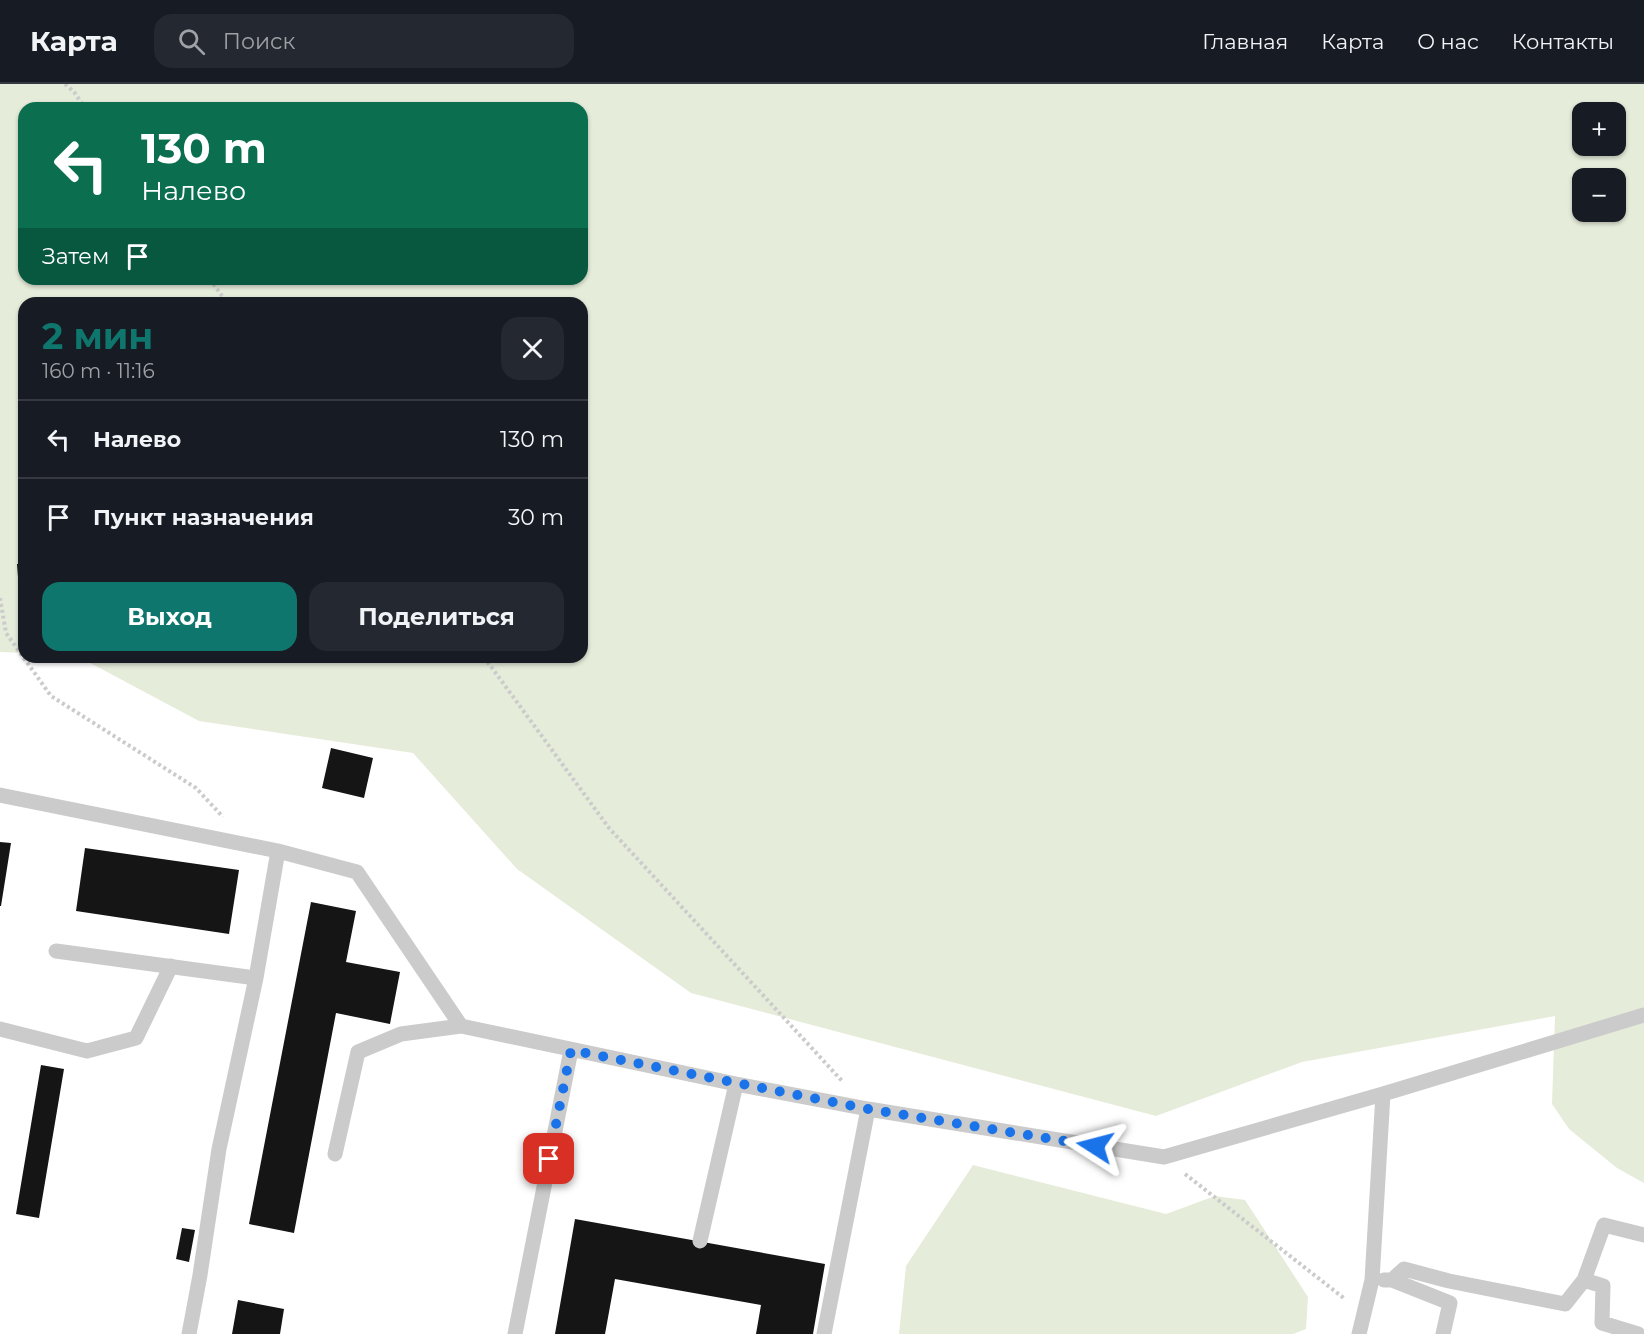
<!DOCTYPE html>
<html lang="ru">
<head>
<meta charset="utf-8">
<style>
	body { margin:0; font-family:Montserrat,sans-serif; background:#242831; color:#f1f3f6; height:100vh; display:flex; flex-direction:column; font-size:22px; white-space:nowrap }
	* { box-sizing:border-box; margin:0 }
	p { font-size:20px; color:#9ea1a6 }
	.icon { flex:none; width:33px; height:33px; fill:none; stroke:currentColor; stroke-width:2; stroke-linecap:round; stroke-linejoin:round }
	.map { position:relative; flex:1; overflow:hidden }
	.drawer { position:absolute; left:18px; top:213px; width:570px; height:366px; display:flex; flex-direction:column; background:#171b24; border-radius:18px; box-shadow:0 2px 4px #0004 }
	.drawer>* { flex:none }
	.guide { position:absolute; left:18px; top:18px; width:570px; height:183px; border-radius:18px; box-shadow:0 2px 4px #0004; background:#0b6e4f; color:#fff; overflow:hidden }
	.buttons { position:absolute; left:1572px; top:18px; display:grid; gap:12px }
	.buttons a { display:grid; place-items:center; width:54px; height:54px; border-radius:12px; background:#171b24; box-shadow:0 2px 4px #0004; font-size:30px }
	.pin { position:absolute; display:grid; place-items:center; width:51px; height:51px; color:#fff; margin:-26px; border-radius:12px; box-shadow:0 3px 9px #0006 }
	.me { position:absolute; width:66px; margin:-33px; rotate:279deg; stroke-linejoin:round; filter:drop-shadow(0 0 4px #0008) }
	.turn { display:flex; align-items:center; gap:21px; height:126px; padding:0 24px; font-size:27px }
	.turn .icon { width:78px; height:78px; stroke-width:2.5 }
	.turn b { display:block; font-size:42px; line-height:51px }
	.then { display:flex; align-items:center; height:57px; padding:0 24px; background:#0003; gap:12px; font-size:22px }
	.round { display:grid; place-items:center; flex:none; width:63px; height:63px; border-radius:18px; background:#242831 }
	.head { display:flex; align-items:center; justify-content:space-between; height:102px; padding:0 24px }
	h1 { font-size:36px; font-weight:700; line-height:45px; color:#0f766e }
	.cta { display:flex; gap:12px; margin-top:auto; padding:12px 24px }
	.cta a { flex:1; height:69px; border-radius:18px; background:#0f766e; color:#fff; font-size:24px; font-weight:700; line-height:69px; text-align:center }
	.cta a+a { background:#242831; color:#f1f3f6 }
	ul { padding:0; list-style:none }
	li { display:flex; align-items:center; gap:18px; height:78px; padding:0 24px; border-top:2px solid #363941 }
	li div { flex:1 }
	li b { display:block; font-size:22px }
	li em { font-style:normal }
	header { display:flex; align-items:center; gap:36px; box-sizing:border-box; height:84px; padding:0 30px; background:#171b24; border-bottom:2px solid #363941 }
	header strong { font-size:28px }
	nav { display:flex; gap:33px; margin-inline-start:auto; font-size:21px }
	.search { width:420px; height:54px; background:#242831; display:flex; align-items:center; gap:15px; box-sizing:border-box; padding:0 21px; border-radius:18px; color:#9ea1a6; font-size:22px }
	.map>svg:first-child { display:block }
	.green { fill:#e6ecda; fill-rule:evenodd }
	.building { fill:#151515 }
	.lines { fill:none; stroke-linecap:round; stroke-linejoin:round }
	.path { stroke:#cbcbcb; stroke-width:4; stroke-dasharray:3 3; stroke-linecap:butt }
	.service { stroke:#cbcbcb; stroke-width:15 }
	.route { stroke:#1a73e8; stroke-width:10; stroke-dasharray:0 18 }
</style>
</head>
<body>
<header>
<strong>Карта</strong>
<div class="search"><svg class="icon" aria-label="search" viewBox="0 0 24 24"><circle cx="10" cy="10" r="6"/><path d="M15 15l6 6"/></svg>Поиск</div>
<nav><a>Главная</a><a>Карта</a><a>О нас</a><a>Контакты</a></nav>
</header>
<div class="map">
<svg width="1644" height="1250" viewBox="0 0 1644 1250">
	<rect width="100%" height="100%" fill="#fff"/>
	<path class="green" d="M0,0h1644v1099l-27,-15 -48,-39 -17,-25 3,-88 -253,46 -146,54 -465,-123 -174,-124 -104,-116 -214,-32 -120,-64h503v-354h-558v350l-24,-1zM24,24h558v171h-558zM1582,28h34v34h-34zM1582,94h34v34h-34z
		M973,1081l193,49 49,-18 30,4 63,97 -2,32 -13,5h-394l7,-68z"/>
	<path class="building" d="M17,480h7v26h-5z
		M331,664l42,10 -9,40 -42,-10z
		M0,758l11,1 -10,63h-1z
		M85,764l154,22 -10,64 -153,-23z
		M311,818l45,9 -10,51 54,10 -10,52 -54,-11 -42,220 -45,-9z
		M41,981l23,4 -25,149 -23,-4z
		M575,1135l250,45 -12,70h-57l5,-29 -146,-26 -10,55h-50z
		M182,1144l13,2 -6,32 -13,-3z
		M238,1216l46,9 -4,25h-48z"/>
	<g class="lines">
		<path class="path" d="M65,0l9,8 11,16
			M210,195l17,24
			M0,514l6,35 45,63 145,92 27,29
			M484,573l125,171 234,254
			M1185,1090l160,125"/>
		<path class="service" d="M0,711l278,56 79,21 104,154 275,58 132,25 296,48 219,-63 261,-79
			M56,867l200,27
			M0,945l87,22 49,-13 35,-72
			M335,1070l23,-102 43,-18 60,-8
			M700,1157l36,-157
			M1384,1196h8l58,23 -7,31
			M1392,1196l12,-11 45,12 116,23 19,-24 19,6 -1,37 36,11
			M1584,1196l20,-55 40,10
			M189,1250l11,-59 19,-126 37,-171 22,-127
			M515,1250l56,-284
			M824,1250l44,-225
			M1359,1250l13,-54 11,-186"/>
	</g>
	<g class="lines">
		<path class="route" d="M549,1075l22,-109 297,59 227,37"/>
	</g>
</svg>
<div class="buttons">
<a>+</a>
<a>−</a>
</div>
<div class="pin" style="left:549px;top:1075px;background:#d93025"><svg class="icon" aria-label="arrive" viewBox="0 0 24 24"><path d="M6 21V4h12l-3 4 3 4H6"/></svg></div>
<svg class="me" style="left:1095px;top:1062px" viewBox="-20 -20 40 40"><path d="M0-17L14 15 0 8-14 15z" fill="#1a73e8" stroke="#fff" stroke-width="4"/></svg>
<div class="guide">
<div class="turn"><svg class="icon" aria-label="left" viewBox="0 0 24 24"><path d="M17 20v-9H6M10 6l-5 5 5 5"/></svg><div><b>130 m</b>Налево</div></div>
<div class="then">Затем<svg class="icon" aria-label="arrive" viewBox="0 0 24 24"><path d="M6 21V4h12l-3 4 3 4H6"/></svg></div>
</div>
<section class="drawer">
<div class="head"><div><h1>2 мин</h1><p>160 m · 11:16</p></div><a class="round"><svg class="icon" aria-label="close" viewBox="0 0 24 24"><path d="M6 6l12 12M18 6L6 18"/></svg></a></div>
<ul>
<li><svg class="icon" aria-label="left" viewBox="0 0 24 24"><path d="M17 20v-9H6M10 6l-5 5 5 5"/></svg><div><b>Налево</b></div><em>130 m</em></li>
<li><svg class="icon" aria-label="arrive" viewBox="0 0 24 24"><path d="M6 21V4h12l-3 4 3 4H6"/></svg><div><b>Пункт назначения</b></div><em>30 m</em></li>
</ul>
<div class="cta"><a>Выход</a><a>Поделиться</a></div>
</section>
</div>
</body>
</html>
